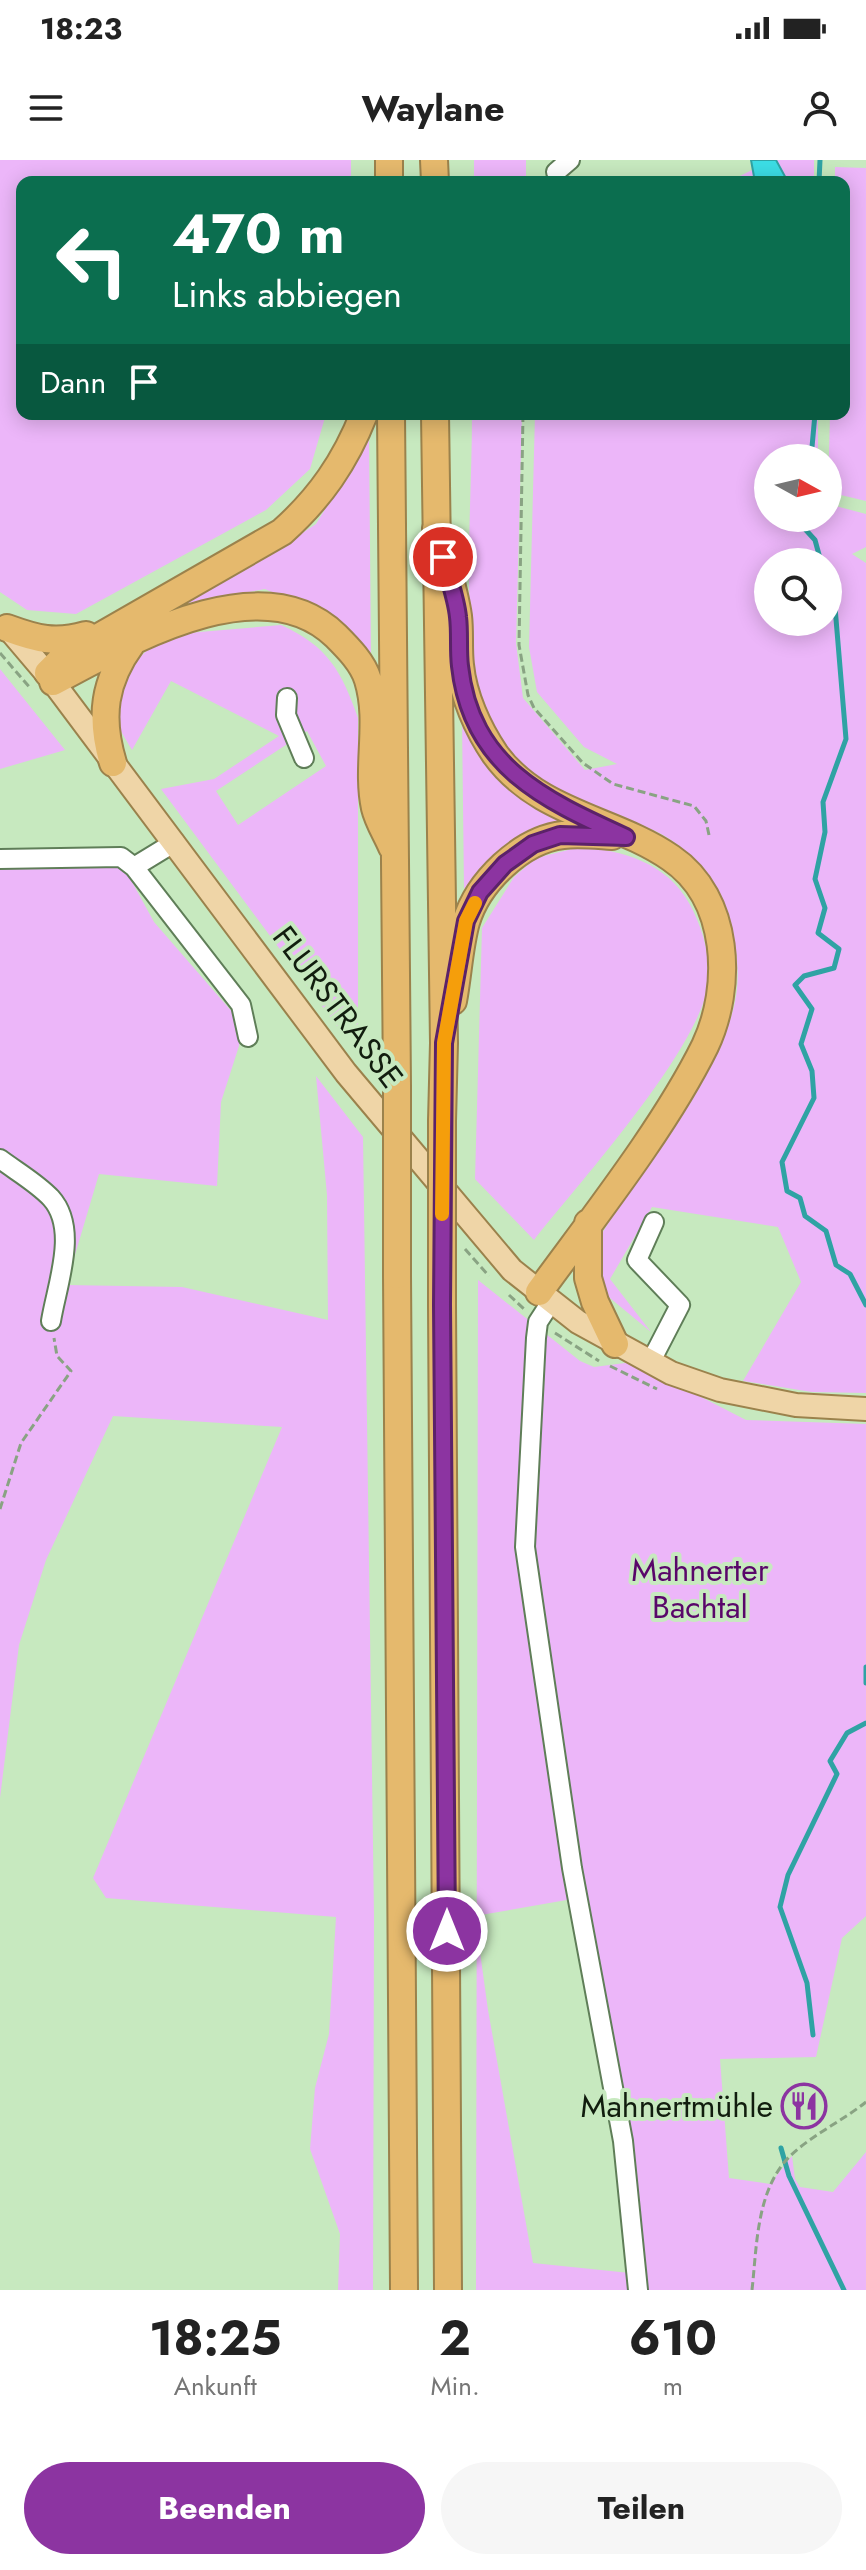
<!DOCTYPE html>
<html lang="de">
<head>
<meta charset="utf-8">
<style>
	body { margin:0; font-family:Jost,sans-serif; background:#f6f6f6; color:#222; height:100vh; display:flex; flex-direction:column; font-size:30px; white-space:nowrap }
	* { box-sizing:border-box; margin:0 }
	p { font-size:26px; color:#767676 }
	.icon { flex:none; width:44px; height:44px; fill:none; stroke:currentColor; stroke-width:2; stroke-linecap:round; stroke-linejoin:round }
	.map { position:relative; height:2130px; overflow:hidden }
	.sheet { display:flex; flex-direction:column; background:#fff; flex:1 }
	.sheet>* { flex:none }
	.top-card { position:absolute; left:16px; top:16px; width:834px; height:244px; border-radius:16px; box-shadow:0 4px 20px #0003; background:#0b6e4f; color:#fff; overflow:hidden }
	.needle { width:52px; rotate:98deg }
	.fabs { position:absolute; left:754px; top:284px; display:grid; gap:16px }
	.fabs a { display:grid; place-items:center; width:88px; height:88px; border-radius:50%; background:#fff; box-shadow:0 4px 20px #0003; font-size:40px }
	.pin { position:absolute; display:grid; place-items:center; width:68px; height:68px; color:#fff; margin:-34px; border:4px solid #fff; border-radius:50%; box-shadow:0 2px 8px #0007 }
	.me { position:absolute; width:88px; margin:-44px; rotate:0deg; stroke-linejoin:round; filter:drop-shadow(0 0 6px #0008) }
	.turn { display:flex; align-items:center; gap:28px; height:168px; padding:0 24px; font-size:36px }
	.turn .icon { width:104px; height:104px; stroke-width:2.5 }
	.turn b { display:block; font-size:56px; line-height:68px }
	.then { display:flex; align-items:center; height:76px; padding:0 24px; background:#0003; gap:16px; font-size:30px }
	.eta { display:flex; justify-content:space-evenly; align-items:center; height:136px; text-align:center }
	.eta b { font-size:48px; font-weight:700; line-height:56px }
	.action { display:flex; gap:16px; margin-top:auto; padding:16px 24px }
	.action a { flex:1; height:92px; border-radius:48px; background:#8c34a1; color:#fff; font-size:32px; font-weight:700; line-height:92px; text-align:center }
	.action a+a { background:#f6f6f6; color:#222 }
	.status { display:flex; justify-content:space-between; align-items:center; height:56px; padding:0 40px; background:#fff; direction:ltr }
	.status svg { height:22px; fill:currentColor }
	header { display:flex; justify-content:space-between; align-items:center; height:104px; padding:0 24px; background:#fff; font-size:36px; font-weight:700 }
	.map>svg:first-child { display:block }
	.green { fill:#ecb6f9; fill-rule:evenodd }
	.water { fill:#3cdde5; stroke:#2fa3a4; stroke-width:2 }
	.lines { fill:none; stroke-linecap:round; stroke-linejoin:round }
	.stream { stroke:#2fa3a4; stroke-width:5 }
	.minor-casing { stroke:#5f7e58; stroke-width:22 }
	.major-casing { stroke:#9b824c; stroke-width:26 }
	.highway-casing { stroke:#9b824c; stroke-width:30 }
	.path { stroke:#89a383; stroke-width:3; stroke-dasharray:8 4; stroke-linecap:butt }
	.minor { stroke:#fff; stroke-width:18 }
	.major { stroke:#efd5a7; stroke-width:22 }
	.highway { stroke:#e5b96d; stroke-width:26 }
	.highway-bridge-casing { stroke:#9b824c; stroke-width:30; stroke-linecap:butt }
	.highway-bridge { stroke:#e5b96d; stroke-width:26 }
	.route-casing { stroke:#5b2269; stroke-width:20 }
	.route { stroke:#8c34a1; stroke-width:14 }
	.slow { stroke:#f59e0b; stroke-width:14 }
	.labels { text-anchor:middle; stroke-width:8; stroke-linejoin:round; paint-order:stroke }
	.street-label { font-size:32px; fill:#111d0e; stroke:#c7e9bf }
	.park-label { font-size:32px; fill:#590669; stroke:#c7e9bf }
	.poi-label { font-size:32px; fill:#111d0e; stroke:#c7e9bf; text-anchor:end }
</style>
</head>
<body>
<div class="status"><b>18:23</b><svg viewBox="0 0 49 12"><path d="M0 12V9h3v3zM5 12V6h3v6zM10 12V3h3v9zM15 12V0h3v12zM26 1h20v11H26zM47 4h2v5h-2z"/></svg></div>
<header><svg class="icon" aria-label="menu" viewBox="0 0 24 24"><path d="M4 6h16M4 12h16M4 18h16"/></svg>Waylane<svg class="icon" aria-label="person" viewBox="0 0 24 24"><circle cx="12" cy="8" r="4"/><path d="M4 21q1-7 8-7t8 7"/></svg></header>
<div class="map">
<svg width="866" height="2130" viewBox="0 0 866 2130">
	<rect width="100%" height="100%" fill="#c7e9bf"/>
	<path class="green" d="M0,0h351v22h-329v232h304l-16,55 -44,41 -190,104 -49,-4 -27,-18z
		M474,0h52v22h-52z
		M772,0h42v22h-76l-2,-4z
		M835,7l31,1v333l-38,-9 2,-78h14v-232h-9z
		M472,254h50l-6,229 7,55 62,72 32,-6 -33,-17 -47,-55 -8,-45 6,-233h283v44h-50v60h60v-14l38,10v33l-14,7 14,9v830l-54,-1 -69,-11 58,-99 -23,-55 -126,-20 -42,72 41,53 -47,-39 -9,-48c31,-51 62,-103 93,-155 13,-21 32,-44 41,-67 26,-68 -8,-162 -74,-192 -45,-21 -125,-40 -152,-85 -9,-15 -22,-37 -25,-54 -16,-90 -6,-187 -6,-278zM768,402h60v60h-60z
		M369,277l2,219 -37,-36 -69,-31 -87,16 80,-43 58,-38z
		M281,465c47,21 61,47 77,93v313l-13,6 -184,-248 53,-10 65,-43 -108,-55 -39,69 -19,-32 8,-44 43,-39zM307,571l19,35 -88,59 -22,-34z
		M0,509l65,81 -65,19z
		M462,559l108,103c-49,15 -73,27 -106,67z
		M580,687c42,3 87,16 109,56 12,21 21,50 20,76 -5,66 -131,205 -175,261l-59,-61 7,-251 32,-51 22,-19z
		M114,689l40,73 86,99 -1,25 -18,56 -4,84 -118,-12 -33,111 116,2 146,33 -1,-125 -11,-119 47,61 11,779 -1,374h-35l2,-56 -30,-85 5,-61 14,-54 7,-117 -230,-19 -13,-20 189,-451 -169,-11 -67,144 -27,85 -19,153v-943z
		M478,1120l102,81 14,6 39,-5 113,58 120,4v492l-24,22 -26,119 -96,2 9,119 41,6 22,-28 3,23 5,8 33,5 33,-40v138h-227l-61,-392 -103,18 13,94 45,253 97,10 1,17h-155z"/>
	<path class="water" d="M751,0h25l12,22h-33z"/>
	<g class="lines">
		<path class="stream" d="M819,22l1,-22
			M811,298l4,-44
			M805,358l-1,10 11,12 6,22
			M828,437l7,10 11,132 -23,63 2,30 -10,47 10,29 -7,25 21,16 -5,19 -30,8 -9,9 17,24 -11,35 11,27 2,27 -32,64 5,29 13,7 5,18 21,15 10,34 14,9 16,31
			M866,1507v16
			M813,1875l-6,-52 -27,-76 8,-32 49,-101 -7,-13 17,-28 19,-10
			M781,1988l8,28 55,114"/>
		<g class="minor-casing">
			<path id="minor" d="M556,12l14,-12
				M287,538l-1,17 18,43
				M0,699l121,-2 13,10 41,-25
				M134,707l107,138 7,32
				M0,999c16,12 37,24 51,39 28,31 6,86 0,123
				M551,1142l-13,20 -2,16 -11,209 47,321 51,273 15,149
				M650,1203l30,-58 -43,-45 17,-38"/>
		</g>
		<g class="major-casing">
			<path id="major" d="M7,467l40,47 299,399 166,197 66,52 93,51 49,17 76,15 70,4"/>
		</g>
		<g class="highway-casing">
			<path id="highway" d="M389,0v22
				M434,0l1,22
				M391,254l6,672
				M435,254l9,629 -2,78
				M436,368c7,29 18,59 22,88 2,16 0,33 2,49 3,31 18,64 35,89 43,60 120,65 176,104 59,40 62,129 34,188 -40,81 -112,172 -166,246
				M7,468c30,11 48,16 79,7
				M48,513l16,-16 218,-125c38,-34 63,-70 82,-118
				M53,522c74,-39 208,-119 283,-46 12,12 27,27 32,44 13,42 -2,86 7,128 3,13 12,27 17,39
				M113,603c-14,-46 -9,-82 19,-120
				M453,841c5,-26 6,-54 13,-79 12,-40 55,-82 97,-87 16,-2 33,0 49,1
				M588,1063v55l7,24 20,42
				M397,1115l7,1015
				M442,1145l6,985"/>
		</g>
		<path class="path" d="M523,254l-4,231 9,50 6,13 49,55 30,21 81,22 12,15 3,14
			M0,493l31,36
			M465,1089l24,27
			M509,1135l15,14
			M555,1173l44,28
			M610,1206l47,23
			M0,1349l21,-66 50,-72 -14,-15 -3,-18
			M752,2130c5,-44 4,-100 38,-134 22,-21 52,-35 76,-54"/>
		<use href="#minor" class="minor"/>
		<use href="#major" class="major"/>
		<use href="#highway" class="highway"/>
		<g class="highway-bridge-casing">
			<path id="highway-bridge" d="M397,1115v-189
				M442,1145v-184"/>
		</g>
		<use href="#highway-bridge" class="highway-bridge"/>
	</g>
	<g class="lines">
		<g class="route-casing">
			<path id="route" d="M443,397c5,20 13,40 15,60 2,16 0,33 2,49 11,101 85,134 166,171l-66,-2 -27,9 -28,20 -25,28 -14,29 -22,122 -2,262 5,626"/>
		</g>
		<use href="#route" class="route"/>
		<path class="slow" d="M442,1054l2,-171 22,-122 9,-18"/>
	</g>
	<defs>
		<g id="restaurant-ring" transform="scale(2.3)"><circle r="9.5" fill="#c7e9bf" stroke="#8c34a1" stroke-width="1.5"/><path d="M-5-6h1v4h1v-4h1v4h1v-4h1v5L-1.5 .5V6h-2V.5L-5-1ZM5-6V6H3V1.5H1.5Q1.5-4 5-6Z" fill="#8c34a1"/></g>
	</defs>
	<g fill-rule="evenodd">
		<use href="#restaurant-ring" x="804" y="1946"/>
	</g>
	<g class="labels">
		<g class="street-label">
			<text transform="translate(338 847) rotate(53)" y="11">FLURSTRASSE</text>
		</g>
		<g class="park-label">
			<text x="700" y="1421">Mahnerter<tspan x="700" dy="37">Bachtal</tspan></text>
		</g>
		<g class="poi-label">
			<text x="773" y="1957">Mahnertmühle</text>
		</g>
	</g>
</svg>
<div class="fabs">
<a><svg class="needle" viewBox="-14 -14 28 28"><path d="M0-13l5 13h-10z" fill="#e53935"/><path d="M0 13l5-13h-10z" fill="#767676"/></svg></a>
<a><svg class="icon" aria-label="search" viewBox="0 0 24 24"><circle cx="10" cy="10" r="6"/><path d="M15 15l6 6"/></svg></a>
</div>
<div class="pin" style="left:443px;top:397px;background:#d93025"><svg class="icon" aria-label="arrive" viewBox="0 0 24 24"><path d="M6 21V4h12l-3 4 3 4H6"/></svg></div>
<svg class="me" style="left:447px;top:1771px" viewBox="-20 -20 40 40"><circle r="17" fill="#8c34a1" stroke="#fff" stroke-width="3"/><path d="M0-11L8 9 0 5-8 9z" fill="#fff"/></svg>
<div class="top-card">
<div class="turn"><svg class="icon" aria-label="left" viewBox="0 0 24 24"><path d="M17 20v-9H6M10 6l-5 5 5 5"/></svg><div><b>470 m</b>Links abbiegen</div></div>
<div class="then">Dann<svg class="icon" aria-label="arrive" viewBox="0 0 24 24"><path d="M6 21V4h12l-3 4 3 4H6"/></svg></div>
</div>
</div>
<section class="sheet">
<div class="eta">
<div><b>18:25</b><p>Ankunft</p></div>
<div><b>2</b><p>Min.</p></div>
<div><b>610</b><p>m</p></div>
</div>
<div class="action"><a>Beenden</a><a>Teilen</a></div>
</section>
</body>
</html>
